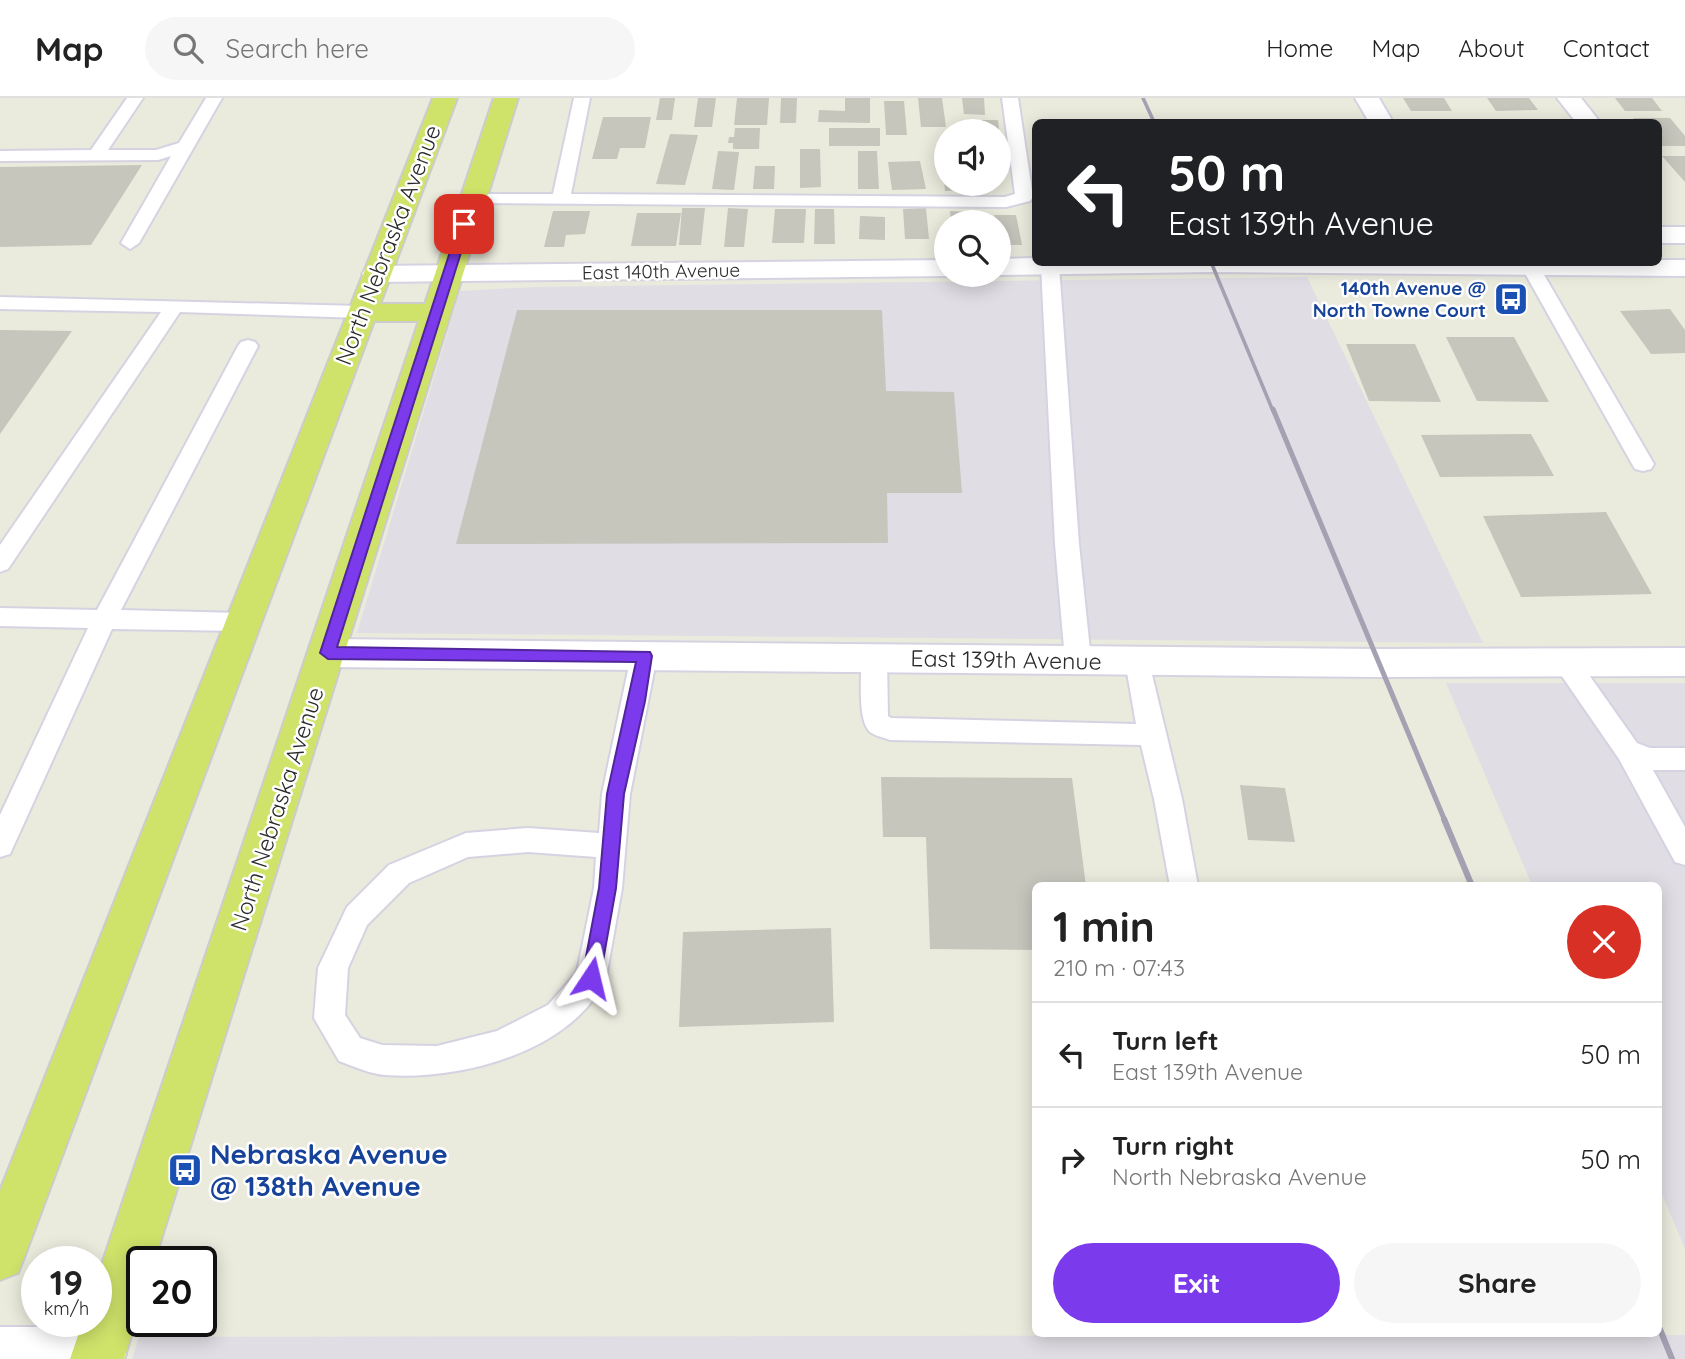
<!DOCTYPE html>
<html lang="en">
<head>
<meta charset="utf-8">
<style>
	body { margin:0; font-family:Quicksand,sans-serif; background:#f6f6f6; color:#222; height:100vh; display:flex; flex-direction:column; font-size:26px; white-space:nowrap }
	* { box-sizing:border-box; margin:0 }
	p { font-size:23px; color:#767676 }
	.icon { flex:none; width:38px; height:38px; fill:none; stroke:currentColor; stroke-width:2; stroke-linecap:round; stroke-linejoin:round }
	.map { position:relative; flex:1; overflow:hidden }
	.side { position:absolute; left:1032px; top:784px; width:630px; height:455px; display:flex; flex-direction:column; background:#fff; border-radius:10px; box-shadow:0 4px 18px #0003 }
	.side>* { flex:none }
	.banner { position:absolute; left:1032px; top:21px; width:630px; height:147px; border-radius:10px; box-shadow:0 4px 18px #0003; background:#202124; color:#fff; overflow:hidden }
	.tools { position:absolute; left:934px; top:21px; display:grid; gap:14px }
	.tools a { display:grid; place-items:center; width:77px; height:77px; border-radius:50%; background:#fff; box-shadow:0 4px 18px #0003; font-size:35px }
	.speed { position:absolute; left:21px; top:1148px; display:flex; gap:14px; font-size:35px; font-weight:700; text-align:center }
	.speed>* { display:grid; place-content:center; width:91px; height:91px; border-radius:50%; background:#fff; box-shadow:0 4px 18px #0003; line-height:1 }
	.speed small { font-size:18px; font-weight:400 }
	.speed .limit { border:4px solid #111; border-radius:10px; background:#fff; color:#111 }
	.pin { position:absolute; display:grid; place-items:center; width:60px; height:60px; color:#fff; margin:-30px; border-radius:14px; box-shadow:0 4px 10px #0006 }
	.me { position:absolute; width:77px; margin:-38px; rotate:10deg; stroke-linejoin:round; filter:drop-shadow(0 0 5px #0008) }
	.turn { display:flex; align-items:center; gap:24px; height:147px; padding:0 21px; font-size:32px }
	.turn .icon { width:91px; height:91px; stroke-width:2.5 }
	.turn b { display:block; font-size:49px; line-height:60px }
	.round { display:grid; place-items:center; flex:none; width:74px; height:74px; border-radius:37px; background:#f6f6f6 }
	.overview { display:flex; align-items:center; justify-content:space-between; height:119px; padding:0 21px }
	h1 { font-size:42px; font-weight:700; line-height:52px }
	.button { display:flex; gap:14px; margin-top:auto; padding:14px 21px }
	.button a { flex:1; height:80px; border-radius:42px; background:#7c3aed; color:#fff; font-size:28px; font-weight:700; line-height:80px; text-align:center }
	.button a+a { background:#f6f6f6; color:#222 }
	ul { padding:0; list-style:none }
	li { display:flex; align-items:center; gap:21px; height:105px; padding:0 21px; border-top:2px solid #e0e0e0 }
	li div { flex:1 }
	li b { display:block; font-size:26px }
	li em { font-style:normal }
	header { display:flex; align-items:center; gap:42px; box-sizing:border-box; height:98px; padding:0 35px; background:#fff; border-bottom:2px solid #e0e0e0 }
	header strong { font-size:33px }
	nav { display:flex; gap:38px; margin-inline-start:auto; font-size:24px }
	.search { width:490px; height:63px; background:#f6f6f6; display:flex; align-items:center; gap:18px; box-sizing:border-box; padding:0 24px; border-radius:38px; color:#767676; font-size:26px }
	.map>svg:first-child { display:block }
	.industrial { fill:#e1dde4 }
	.building { fill:#c6c6bd }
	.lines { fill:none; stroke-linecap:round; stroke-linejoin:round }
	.lane-casing { stroke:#d5d3e1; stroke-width:4 }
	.street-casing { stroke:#d5d3e1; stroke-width:4 }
	.primary-casing { stroke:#ccc; stroke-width:4 }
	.lane { fill:#fff; fill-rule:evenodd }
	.street { fill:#fff; fill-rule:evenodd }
	.primary { fill:#cfe36a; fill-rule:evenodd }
	.rail-far2 { stroke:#a5a0b2; stroke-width:3.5 }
	.rail-far1 { stroke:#a5a0b2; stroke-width:5 }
	.rail { stroke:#a5a0b2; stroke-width:6 }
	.route { fill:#7c3aed; stroke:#51269a; stroke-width:2 }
	.labels { text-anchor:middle; stroke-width:5; stroke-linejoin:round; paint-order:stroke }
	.far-street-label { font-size:19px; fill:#2a2a2a; stroke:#fff }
	.far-transit-label { font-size:19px; font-weight:bold; fill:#164399; stroke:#fff; text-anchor:end }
	.street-label { font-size:23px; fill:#2a2a2a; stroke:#fff }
	.near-transit-label { font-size:28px; font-weight:bold; fill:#164399; stroke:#fff; text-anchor:start }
</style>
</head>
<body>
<header>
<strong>Map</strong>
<div class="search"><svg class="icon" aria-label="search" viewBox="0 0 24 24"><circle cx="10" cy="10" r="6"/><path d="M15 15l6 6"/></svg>Search here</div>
<nav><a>Home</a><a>Map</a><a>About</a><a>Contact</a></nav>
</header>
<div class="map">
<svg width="1685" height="1261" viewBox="0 0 1685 1261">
	<rect width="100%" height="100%" fill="#eaeadd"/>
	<path class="industrial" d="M1307,179l176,366 -1126,-10 103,-342 76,-4z
		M1446,585h239v566l-26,-62v-301l-127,-1z
		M1685,1237v24h-1553l7,-22z"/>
	<path class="building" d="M660,0h15l-3,22h-16z
		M698,0h18l-4,29h-18z
		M737,0h32l-2,27h-33z
		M781,0h16l-1,25h-16z
		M845,0h25v25l-52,-1 1,-12 26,1z
		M918,0h24l4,29h-25z
		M962,0h22l1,17 -21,-1z
		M1403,0h41l8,13h-41z
		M1487,0h42l9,12 -42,1z
		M1615,0h37l10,13h-37z
		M884,3h20l3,34h-21z
		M603,19h48l-6,31h-25l-3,11h-25z
		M1633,20h37l15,18v10h-26v-24h-22z
		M1504,21h41l3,3h-41z
		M968,22h30l1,11h-30z
		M735,30h25l-1,21h-26v-6h-5l1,-6h5z
		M829,30h51v18h-51z
		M670,36l28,1 -13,50 -29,-1z
		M941,46h6v40h21l1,6 -24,1z
		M800,51h20l1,38 -21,1z
		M718,53l21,1 -5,38 -22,-1z
		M858,53h19l2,38h-21z
		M1662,58h23v26z
		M920,63l6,28 -34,1 -4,-28z
		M142,67l-51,80 -91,2v-80z
		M755,68h20l-1,23h-21z
		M682,110h23l-4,37h-22z
		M728,110l20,1 -4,38h-20z
		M926,110l3,31h-24l-2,-30z
		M775,111h31l-2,34h-32z
		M815,111h19l1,35h-21z
		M553,113h37l-5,23 -19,1 -2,12h-20z
		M950,113l20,1v10h-19z
		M637,115h44l-5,33h-45z
		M994,117h22l6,30h-23v-23h-4z
		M860,118l25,1v23l-26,-1z
		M1670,211l15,21v23l-34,1 -31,-43z
		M517,212h365l4,81 68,1 8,101h-75l1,50 -432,1z
		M0,232l72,1 -72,103z
		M1446,239h68l35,65 -72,-1z
		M1346,246h69l26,58 -72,-1z
		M1531,336l23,42 -114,1 -19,-42z
		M1606,414l46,82 -131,3 -38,-81z
		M881,679l191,1 14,108h-50v64l-106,-1 -4,-112h-43z
		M1240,687l45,3 10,54 -47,-2z
		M831,830l3,94 -155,5 4,-95z"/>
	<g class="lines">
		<g class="lane-casing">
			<path id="lane" d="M127,0h16l-35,52h48l23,-7 27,-45h16l-83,145 -9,6 -9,-6 50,-87 -13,4 -158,1v-10l91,-1z
				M574,0h16l-19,96 434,3 10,-3 -13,-96h16l15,99 -3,4 -24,6 -540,-4 -3,-4 9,-5h81z
				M1043,164h14l2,4 20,278 12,116 -4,7 -9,3 -9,-3 -4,-7 -10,-116 -14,-278z
				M1532,164l8,6 114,196 -3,5 -8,2 -8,-2 -3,-5 -110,-196 2,-4z
				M0,199l361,9 10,6 -10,6 -181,-6 -172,257 -8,3v-27l161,-233 -161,-3z
				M248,242l7,2 3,4 -137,264 121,3 9,2 3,7 -3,7 -9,2 -130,-2 -102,225 -10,3v-42l88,-187 -88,-2v-18l97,2 141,-264 3,-4z
				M644,548l9,3 4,7 -27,138 -8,94 -16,90c-33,74 -147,103 -221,97 -15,-1 -32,-9 -46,-14l-25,-43 4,-50 29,-61 42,-42 77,-32 62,-5 71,5 3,-39 29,-138 4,-7zM528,754l68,5 -2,31 -17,84 -29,33 -51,26 -60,15 -55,-1 -22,-7 -15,-23 3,-47 19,-43 42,-42 59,-26z
				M874,550l9,3 4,7 1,58 3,2 245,6 -11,-63 4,-7 9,-3 9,3 35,145 16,87h-28l-16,-87 -13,-54 -251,-5c-7,-3 -16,-4 -21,-9 -12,-14 -7,-55 -8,-73l4,-7z
				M1566,554l9,3 62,88 13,5h35v22h-32l32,57v38l-10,-3 -56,-103 -62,-90 -4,-7 4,-7z"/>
		</g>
		<g class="street-casing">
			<path id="street" d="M1355,0h24l14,24h-24z
				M1557,0h24l19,24h-24z
				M1659,129h26v16h-26z
				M1036,160v4h623v-2h26v16l-473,-4 -213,3h-2h2v-16z
				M947,162v15h6l-6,1 -571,6 -10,-2 -4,-6 4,-6 10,-2z
				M328,541l1049,10 308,-1v28l-308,1 -1049,-10 -13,-4 -5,-10 5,-10z
				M0,1229h99l19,8 8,19 -2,5h-124z"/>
		</g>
		<g class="primary-casing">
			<path id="primary" d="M433,0h24l-77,206h45l69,-206h24l-364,1164h-12v39l-18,58h-54l13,-38h13v-39l323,-961h-45l-349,934 -7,18 -18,7v-89z"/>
		</g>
		<use href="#lane" class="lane"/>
		<use href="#street" class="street"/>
		<use href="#primary" class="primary"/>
		<path class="rail-far2" d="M1143,0l11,24
			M1211,164l62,149"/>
		<path class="rail-far1" d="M1273,311l172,412"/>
		<path class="rail" d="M1444,721l28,67
			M1659,1229l13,32"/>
	</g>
	<path class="route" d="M464,123l6,3 -133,423 313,5 2,4 -7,45 -21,93 -8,94 -16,90 -3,6 -6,2 -7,-2 -2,-6 17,-90 8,-94 29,-132 -308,-3 -8,-6 139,-429z"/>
	<defs>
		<g id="bus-square" transform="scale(1.75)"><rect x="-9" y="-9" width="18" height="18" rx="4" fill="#1a4fb4" stroke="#fff"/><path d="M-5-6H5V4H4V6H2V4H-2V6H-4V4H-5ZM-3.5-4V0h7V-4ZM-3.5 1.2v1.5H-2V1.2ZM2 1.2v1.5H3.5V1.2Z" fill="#fff"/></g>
	</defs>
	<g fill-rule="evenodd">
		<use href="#bus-square" x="1511" y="201"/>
		<use href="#bus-square" x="185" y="1072"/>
	</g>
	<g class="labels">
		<g class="far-street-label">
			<text transform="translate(661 173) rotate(-1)" y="7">East 140th Avenue</text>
		</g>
		<g class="far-transit-label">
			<text x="1486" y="197">140th Avenue @<tspan x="1486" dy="22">North Towne Court</tspan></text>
		</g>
		<g class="street-label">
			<text transform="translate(388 147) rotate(-69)" y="8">North Nebraska Avenue</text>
			<text transform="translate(1006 562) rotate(1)" y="8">East 139th Avenue</text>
			<text transform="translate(277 711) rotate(-72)" y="8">North Nebraska Avenue</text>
		</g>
		<g class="near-transit-label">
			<text x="210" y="1066">Nebraska Avenue<tspan x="210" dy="32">@ 138th Avenue</tspan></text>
		</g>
	</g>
</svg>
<div class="tools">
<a><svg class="icon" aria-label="sound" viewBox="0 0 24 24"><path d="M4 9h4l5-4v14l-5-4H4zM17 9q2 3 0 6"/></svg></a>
<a><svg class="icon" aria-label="search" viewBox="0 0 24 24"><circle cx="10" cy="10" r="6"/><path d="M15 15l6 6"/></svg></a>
</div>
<div class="speed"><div>19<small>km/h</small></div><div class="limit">20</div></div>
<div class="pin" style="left:464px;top:126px;background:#d93025"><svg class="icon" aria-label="arrive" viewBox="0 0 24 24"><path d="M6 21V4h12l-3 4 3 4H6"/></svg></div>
<svg class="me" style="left:591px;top:880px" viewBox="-20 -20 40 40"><path d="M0-17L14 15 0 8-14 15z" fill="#7c3aed" stroke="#fff" stroke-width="4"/></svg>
<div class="banner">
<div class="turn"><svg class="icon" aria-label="left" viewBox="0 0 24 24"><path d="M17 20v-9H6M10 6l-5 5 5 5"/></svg><div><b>50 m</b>East 139th Avenue</div></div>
</div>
<section class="side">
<div class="overview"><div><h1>1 min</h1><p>210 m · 07:43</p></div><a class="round" style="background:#d93025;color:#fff"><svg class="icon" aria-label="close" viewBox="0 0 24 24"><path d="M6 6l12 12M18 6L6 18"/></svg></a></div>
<ul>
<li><svg class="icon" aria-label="left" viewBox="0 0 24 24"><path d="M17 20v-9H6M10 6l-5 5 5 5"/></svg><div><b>Turn left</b><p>East 139th Avenue</p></div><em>50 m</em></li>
<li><svg class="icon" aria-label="right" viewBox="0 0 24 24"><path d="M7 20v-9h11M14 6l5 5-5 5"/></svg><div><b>Turn right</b><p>North Nebraska Avenue</p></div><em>50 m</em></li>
</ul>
<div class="button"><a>Exit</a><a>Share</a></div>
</section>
</div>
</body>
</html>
